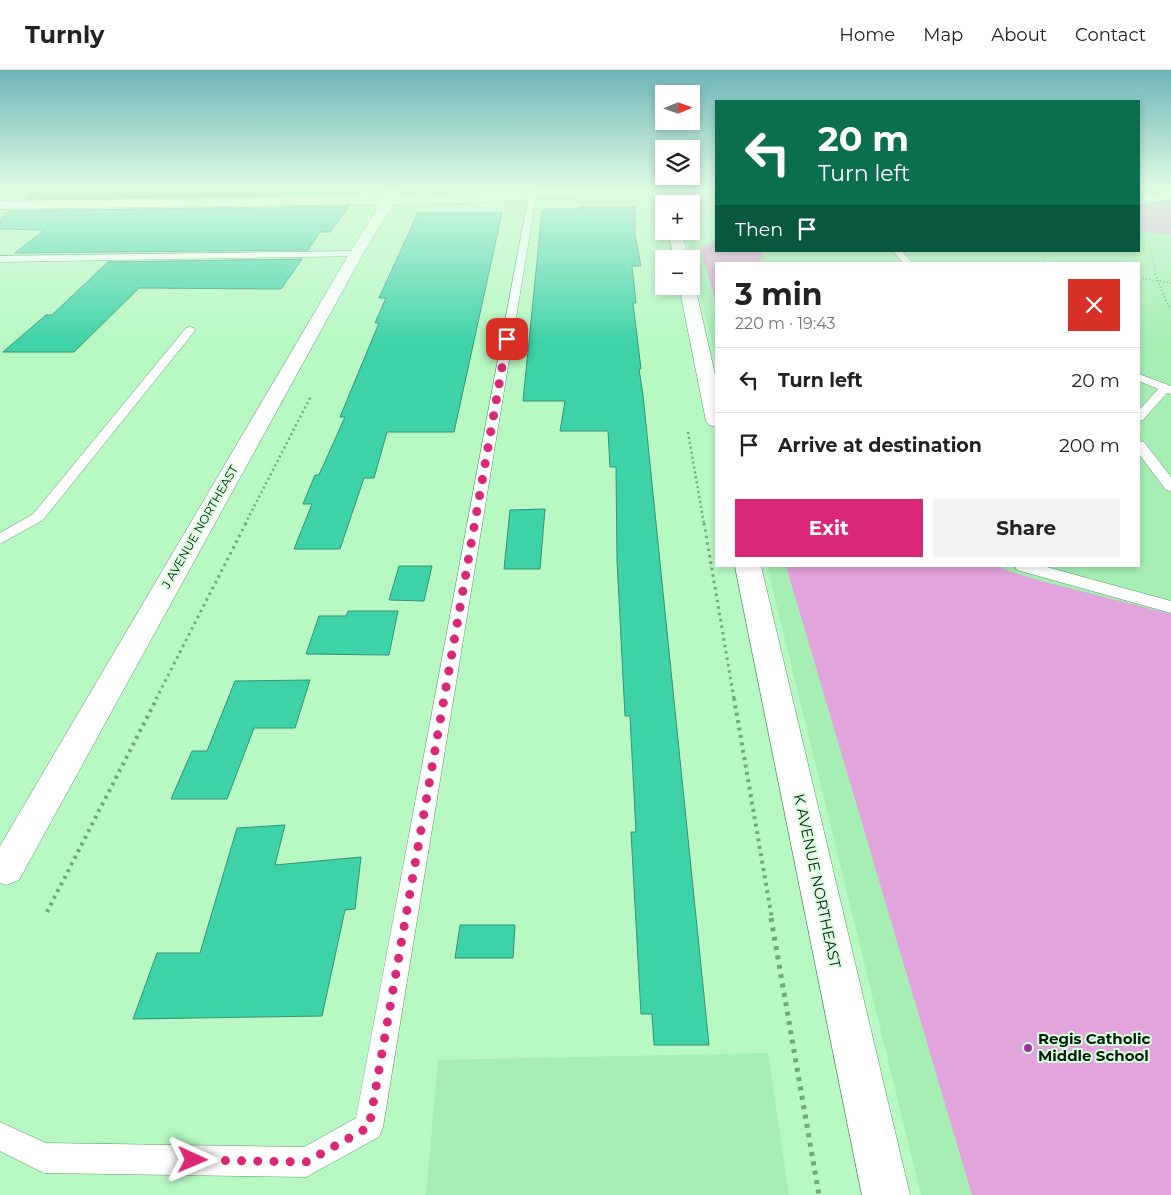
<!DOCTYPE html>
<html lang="en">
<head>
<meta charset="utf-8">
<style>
	body { margin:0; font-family:Montserrat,sans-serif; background:#f2f2f2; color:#222; height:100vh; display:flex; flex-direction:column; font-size:19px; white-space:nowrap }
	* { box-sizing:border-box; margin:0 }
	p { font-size:16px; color:#767676 }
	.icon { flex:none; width:28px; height:28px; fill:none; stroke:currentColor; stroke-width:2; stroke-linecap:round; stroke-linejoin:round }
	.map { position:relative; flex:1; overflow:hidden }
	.sheet { position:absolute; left:715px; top:192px; width:425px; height:305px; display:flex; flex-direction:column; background:#fff; border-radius:0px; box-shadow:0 2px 8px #0003 }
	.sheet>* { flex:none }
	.hud { position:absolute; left:715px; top:30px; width:425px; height:152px; border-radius:0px; box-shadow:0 2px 8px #0003; background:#0b6e4f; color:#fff; overflow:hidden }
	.needle { width:32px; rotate:88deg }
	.controls { position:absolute; left:655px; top:15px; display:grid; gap:10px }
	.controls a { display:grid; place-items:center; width:45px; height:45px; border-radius:0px; background:#fff; box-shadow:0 2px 8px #0003; font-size:25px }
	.pin { position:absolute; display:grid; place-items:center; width:42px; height:42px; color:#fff; margin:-21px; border-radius:10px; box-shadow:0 2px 8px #0006 }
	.me { position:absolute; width:55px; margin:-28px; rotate:91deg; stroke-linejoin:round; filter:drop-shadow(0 0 4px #0008) }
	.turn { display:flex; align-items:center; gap:18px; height:105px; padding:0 20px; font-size:22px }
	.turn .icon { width:65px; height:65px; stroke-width:2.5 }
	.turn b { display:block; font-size:35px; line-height:42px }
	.then { display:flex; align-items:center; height:48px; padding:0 20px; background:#0003; gap:10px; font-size:19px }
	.round { display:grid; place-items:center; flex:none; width:52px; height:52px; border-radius:0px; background:#f2f2f2 }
	.headline { display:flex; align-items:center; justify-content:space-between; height:85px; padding:0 20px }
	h1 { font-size:30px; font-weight:700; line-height:38px }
	.cta { display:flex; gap:10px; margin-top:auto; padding:10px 20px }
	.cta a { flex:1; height:58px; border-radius:0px; background:#db2777; color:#fff; font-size:20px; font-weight:700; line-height:58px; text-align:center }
	.cta a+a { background:#f2f2f2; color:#222 }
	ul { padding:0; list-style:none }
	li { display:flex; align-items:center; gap:15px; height:65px; padding:0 20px; border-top:1px solid #e0e0e0 }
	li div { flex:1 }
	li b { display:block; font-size:19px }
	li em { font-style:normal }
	header { display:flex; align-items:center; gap:30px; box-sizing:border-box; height:70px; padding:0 25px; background:#fff; border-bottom:1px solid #e0e0e0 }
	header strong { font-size:24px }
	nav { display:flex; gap:28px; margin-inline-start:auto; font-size:18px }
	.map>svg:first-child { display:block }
	.built { fill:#a7eeb5 }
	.green { fill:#e2a4dc }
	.building { fill:#3dd2a8; stroke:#369276 }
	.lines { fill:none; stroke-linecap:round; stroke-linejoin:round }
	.lane-casing { stroke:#5a9867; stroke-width:1 }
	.street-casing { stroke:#5a9867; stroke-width:1 }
	.path-far5 { stroke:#74a77e; stroke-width:1; stroke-dasharray:1 2; stroke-linecap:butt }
	.path-far4 { stroke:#74a77e; stroke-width:2; stroke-dasharray:1 2.5; stroke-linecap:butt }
	.path-far3 { stroke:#74a77e; stroke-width:2.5; stroke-dasharray:2 3; stroke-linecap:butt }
	.path-far2 { stroke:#74a77e; stroke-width:3; stroke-dasharray:2.5 4; stroke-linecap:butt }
	.path-far1 { stroke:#74a77e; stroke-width:4; stroke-dasharray:3 4.5; stroke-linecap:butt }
	.path { stroke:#74a77e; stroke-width:5; stroke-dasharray:4 5.5; stroke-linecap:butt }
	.lane { fill:#fff; fill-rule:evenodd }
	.street { fill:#fff; fill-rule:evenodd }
	.route { stroke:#db2777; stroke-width:9; stroke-dasharray:0 16.2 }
	.poi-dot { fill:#9a3295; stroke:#d8fede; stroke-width:2 }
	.labels { text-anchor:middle; stroke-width:4; stroke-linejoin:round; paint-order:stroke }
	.street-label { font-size:12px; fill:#041d0a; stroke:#d8fede }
	.near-street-label { font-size:15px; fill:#041d0a; stroke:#d8fede }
	.near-poi-label { font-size:15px; font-weight:bold; fill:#041d0a; stroke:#d8fede; text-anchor:start }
</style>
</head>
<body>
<header>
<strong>Turnly</strong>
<nav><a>Home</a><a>Map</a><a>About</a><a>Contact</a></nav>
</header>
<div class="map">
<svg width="1171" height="1125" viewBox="0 0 1171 1125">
	<rect width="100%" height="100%" fill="#b7f8c3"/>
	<path class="built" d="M1171,129v996h-250l-154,-629h372v-302h-423v95l-28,-116 28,-1v9h423v-47z
		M768,983l21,142h-363l12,-135z"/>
	<path class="green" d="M1171,129v36l-32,-4v-27z
		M710,174h6v7h46l-1,9 -4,4h-41v38l-16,-55z
		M786,496h213l9,5 37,11 126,32v581h-199z"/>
	<path class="building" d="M41,117h322l-6,7 -331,5z
		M349,136l-19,26h-10l-12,18 -293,3 29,-23 -44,-1v-10l10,-8z
		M579,137h56v28l6,31h-9l4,37h-3l8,66h-2l4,26 66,650h-55l-2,-31h-11l-10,-182h5l-6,-116h-5l-8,-156 -1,-93h-6l-2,-36h-48l5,-30h-42l19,-190h3v-2h34z
		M418,143h84l-48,219h-67l-13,46h-10l-24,71h-46l18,-45h-9l12,-29h4l26,-58h-5l39,-94h-4l11,-25h-7z
		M302,189l-21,30 -142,-1 -65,64h-71l43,-37h6l56,-53z
		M545,439l-5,60h-36l6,-59z
		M399,496h33l-8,35 -35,-1z
		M348,541h50l-9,44 -83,-1 13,-38h27z
		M310,610l-15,48h-41l-27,71h-56l21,-48h15l28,-70z
		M285,755l-10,40 86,-8 -6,52 -10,1 -23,106 -189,3 24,-66h43l37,-125z
		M460,855h55l-2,33h-58z"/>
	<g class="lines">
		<g class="lane-casing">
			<path id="lane" d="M529,124l7,2 -153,931 -4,10 -73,40 -262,-4 -44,-22v-29l46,21 258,4 52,-29z
				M356,181l5,3 -2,2 -359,6v-6z
				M893,181h9l11,13h-9z
				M190,257l4,1 1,2 -1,2 -151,188 -43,24v-11l33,-19 153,-186z
				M1139,304l32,12v8l-4,-1 -24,27 -4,1v-11l19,-21 -19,-8z
				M1139,371l5,1 27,35v14l-5,-1 -27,-36z
				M1015,496h28l128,35v12l-154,-43z"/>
		</g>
		<g class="street-casing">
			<path id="street" d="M391,117h12l-6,9c89,-1 177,-9 266,-9l-6,4 -190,12 -74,1 -30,50 -344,626 -13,5 -6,-2v-37l349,-592 31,-50 -380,5v-8l385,-5z
				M1171,121v8l-32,6v-8z
				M668,161h14l6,28h-14z
				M691,212l4,4 21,93v48l-7,-2 -3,-4 -27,-135h12z
				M735,496h26l149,629h-48z"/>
		</g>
		<path class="path-far5" d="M1149,168l7,37
			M1037,181l11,13"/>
		<path class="path-far4" d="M1155,204l15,36
			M1139,208l32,5"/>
		<path class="path-far3" d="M688,362l16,92
			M245,454l66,-128"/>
		<path class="path-far2" d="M704,453l30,176
			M156,629l90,-176"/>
		<path class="path-far1" d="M734,628l38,221
			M47,842l110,-214"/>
		<path class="path" d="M771,848l48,277"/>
		<use href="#lane" class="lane"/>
		<use href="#street" class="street"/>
	</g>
	<linearGradient id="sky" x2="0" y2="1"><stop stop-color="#6eb5b8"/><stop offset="0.43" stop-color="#dffce4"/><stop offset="1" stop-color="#dffce4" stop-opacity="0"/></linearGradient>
	<rect width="1171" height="274" fill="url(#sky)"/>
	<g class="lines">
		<path class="route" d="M193,1090l113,2 63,-35 138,-788"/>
	</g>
	<circle class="poi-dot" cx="1028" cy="978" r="5"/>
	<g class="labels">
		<g class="street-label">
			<text transform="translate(200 457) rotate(-60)" y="4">J AVENUE NORTHEAST</text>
		</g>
		<g class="near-street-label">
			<text transform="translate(817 811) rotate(78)" y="5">K AVENUE NORTHEAST</text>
		</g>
		<g class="near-poi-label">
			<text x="1038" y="974">Regis Catholic<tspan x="1038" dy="17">Middle School</tspan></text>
		</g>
	</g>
</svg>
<div class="controls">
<a><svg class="needle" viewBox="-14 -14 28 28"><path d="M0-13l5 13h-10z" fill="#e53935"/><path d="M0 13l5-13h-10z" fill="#767676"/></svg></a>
<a><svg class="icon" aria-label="layers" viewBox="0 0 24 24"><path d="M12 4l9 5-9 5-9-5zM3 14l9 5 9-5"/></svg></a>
<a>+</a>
<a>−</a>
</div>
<div class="pin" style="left:507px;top:269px;background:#d93025"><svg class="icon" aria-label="arrive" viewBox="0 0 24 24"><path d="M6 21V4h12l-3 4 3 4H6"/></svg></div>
<svg class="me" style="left:193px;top:1090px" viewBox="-20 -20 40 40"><path d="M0-17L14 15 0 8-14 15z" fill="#db2777" stroke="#fff" stroke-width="4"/></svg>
<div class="hud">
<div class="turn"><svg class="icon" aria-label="left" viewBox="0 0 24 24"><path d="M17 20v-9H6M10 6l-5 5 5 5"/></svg><div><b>20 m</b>Turn left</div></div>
<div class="then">Then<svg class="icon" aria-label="arrive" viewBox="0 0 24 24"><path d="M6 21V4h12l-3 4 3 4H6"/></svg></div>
</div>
<section class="sheet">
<div class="headline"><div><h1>3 min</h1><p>220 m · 19:43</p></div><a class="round" style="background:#d93025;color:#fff"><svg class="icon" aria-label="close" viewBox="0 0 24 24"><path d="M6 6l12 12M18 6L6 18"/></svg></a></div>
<ul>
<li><svg class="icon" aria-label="left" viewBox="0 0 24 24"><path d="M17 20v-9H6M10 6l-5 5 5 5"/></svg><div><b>Turn left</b></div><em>20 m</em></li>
<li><svg class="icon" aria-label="arrive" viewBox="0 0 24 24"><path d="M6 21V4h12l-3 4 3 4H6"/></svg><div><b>Arrive at destination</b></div><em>200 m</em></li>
</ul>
<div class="cta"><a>Exit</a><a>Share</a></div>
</section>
</div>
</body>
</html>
